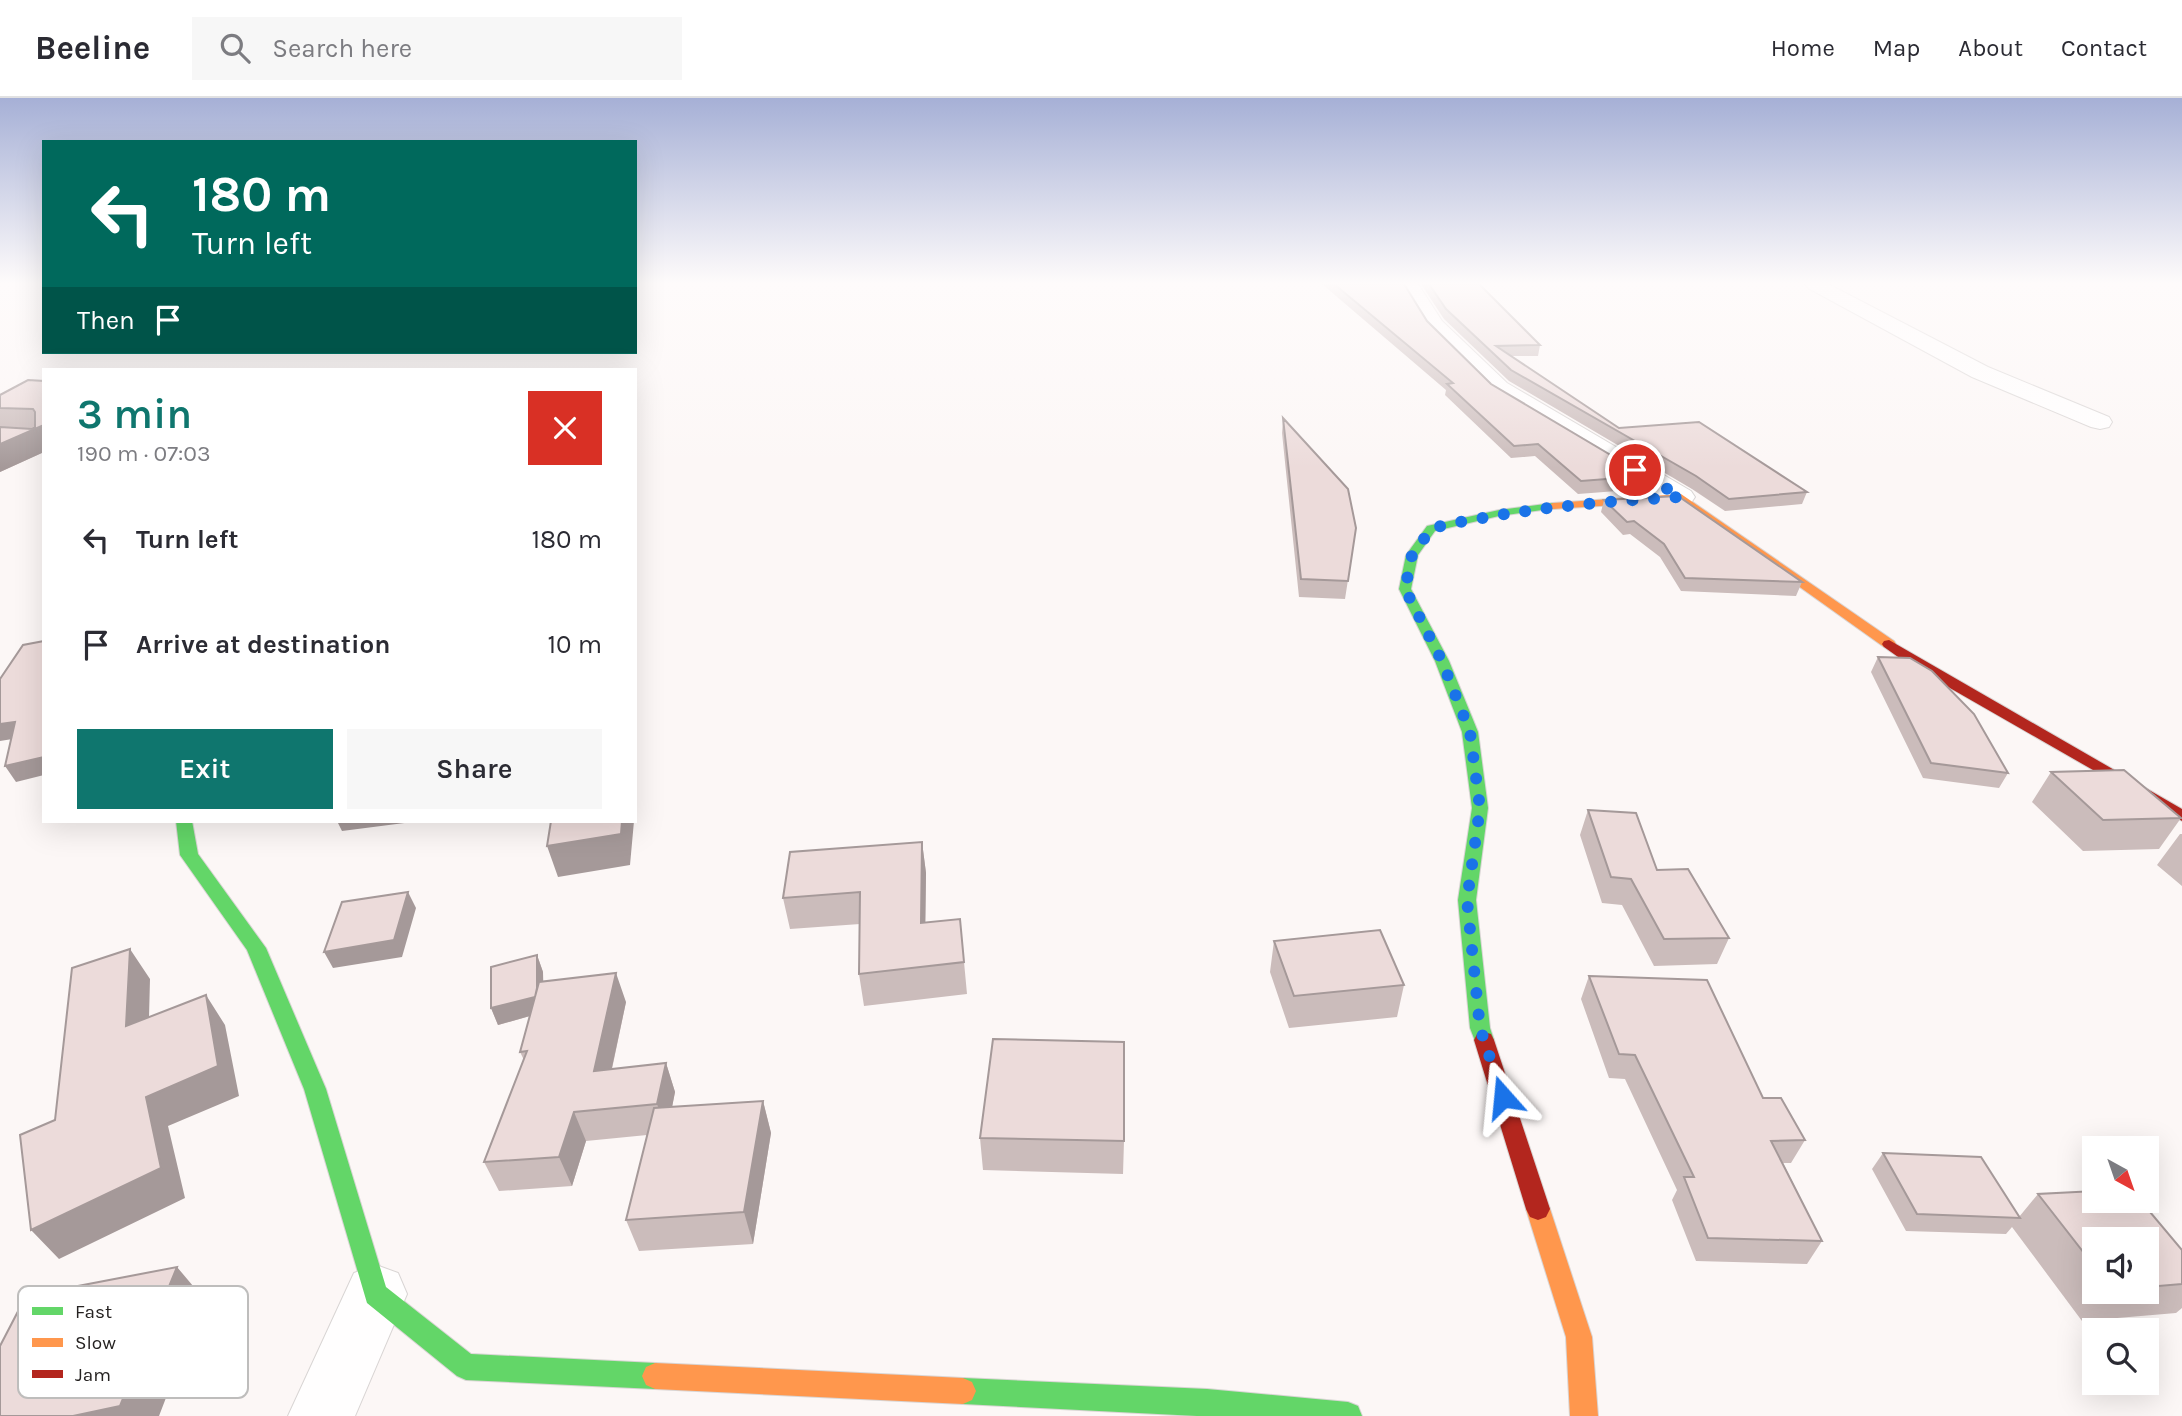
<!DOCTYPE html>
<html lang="en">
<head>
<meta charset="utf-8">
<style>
	body { margin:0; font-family:Karla,sans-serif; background:#f7f7f7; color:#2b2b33; height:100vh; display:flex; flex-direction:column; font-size:26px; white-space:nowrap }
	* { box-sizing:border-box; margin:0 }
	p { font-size:23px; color:#7c7c81 }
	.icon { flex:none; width:38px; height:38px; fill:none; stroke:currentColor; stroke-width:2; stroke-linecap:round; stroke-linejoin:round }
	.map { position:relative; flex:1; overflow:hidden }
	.sheet { position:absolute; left:42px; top:270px; width:595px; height:455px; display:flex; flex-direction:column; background:#fff; border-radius:0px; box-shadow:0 7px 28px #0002 }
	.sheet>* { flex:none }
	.banner { position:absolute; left:42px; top:42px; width:595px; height:214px; border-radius:0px; box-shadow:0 7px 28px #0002; background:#00695c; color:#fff; overflow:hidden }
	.needle { width:46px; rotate:140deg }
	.tools { position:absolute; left:2082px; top:1038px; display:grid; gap:14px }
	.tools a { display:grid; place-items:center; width:77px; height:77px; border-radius:0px; background:#fff; box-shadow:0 7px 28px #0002; font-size:35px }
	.pin { position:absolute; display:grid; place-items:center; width:60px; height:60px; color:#fff; margin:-30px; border:4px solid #fff; border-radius:50%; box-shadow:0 2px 7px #0007 }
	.me { position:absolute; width:77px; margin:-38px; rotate:342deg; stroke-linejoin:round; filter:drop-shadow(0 0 5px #0008) }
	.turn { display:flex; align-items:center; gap:24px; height:147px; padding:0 35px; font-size:32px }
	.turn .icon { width:91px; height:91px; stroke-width:2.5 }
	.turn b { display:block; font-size:49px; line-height:60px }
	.then { display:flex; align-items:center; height:66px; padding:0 35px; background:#0003; gap:14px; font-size:26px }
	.round { display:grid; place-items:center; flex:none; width:74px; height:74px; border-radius:0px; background:#f7f7f7 }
	.head { display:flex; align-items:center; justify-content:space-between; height:119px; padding:0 35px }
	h1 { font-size:42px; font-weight:600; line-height:52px; color:#0f766e }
	.button { display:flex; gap:14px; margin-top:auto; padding:14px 35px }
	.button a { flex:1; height:80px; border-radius:0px; background:#0f766e; color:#fff; font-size:28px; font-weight:600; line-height:80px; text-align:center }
	.button a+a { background:#f7f7f7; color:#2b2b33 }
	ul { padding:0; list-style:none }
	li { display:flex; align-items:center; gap:21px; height:105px; padding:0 35px }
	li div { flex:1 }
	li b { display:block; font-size:26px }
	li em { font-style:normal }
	header { display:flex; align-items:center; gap:42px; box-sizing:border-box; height:98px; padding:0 35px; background:#fff; border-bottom:2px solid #e1e1e2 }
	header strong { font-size:33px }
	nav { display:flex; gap:38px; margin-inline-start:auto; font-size:24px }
	.search { width:490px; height:63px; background:#f7f7f7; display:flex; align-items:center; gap:18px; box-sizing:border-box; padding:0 24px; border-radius:0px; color:#7c7c81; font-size:26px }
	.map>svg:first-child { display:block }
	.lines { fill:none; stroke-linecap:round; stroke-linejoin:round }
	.street-casing { stroke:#d9d5d4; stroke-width:2 }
	.fast-casing { stroke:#d9d5d4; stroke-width:2 }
	.slow-casing { stroke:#d9d5d4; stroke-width:2 }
	.jam-casing { stroke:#d9d5d4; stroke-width:2 }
	.street { fill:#fffefe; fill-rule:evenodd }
	.fast { fill:#63d668; fill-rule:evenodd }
	.slow { fill:#ff974d; fill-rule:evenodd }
	.jam { fill:#b3261e; fill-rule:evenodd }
	.wall { fill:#cbbcbb; fill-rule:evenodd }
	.shaded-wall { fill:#a59999 }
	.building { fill:#ecdbda; stroke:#a59999; stroke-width:2 }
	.route { stroke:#1a73e8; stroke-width:12; stroke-dasharray:0 21.6 }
	.key { fill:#fff; stroke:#bebdbc; stroke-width:2 }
	.key-label { font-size:19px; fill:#252221 }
</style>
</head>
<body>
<header>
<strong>Beeline</strong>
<div class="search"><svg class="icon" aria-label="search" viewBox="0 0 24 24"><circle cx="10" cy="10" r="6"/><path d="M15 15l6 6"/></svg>Search here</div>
<nav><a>Home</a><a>Map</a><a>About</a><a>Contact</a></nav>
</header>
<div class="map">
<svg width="2182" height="1318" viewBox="0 0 2182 1318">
	<rect width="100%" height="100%" fill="#fcf7f6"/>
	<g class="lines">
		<g class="street-casing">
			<path id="street" d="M1400,186h18l24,37 65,62 184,108 4,6 -4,6 -10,2 -10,-2 -180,-110 -64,-64z
				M1805,186h23l160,83 121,50 3,5 -3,5 -9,2 -9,-2 -119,-50 -164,-89z
				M376,1167l22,8 9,21 -52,122h-67l66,-143z"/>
		</g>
		<g class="fast-casing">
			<path id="fast" d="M1553,405l4,1v4l-58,8 -64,15 -17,24 -7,34 38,72 29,71 10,76 -12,92 14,128 4,12 -3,6 -7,2 -7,-2 -7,-18 -12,-128 14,-92 -10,-76 -27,-71 -36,-72 7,-34 21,-29 72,-16z
				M176,723h16l6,33 68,94 60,141 60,198 85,67 184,9 9,4 4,9 -4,9 -9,4 -189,-9 -9,-4 -90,-73 -63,-214 -57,-139 -67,-95z
				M963,1280l244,11 141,13 10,4 4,10h-165l-234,-12 -9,-4 -4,-9 4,-9z"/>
		</g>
		<g class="slow-casing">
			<path id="slow" d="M1681,396l213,147 2,3 -2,3h-10l-205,-146 -126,8 -6,-3 6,-3z
				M1538,1100l8,3 4,8 42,128 6,79h-28l-4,-79 -40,-128 4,-8z
				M655,1265l308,15 9,4 4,9 -4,9 -9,4 -308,-15 -9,-4 -4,-9 4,-9z"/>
		</g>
		<g class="jam-casing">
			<path id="jam" d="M1889,542l293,169v12l-274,-157 -24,-17 -2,-3 2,-3z
				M1484,934l7,2 3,6 56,169 -4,8 -8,3 -8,-3 -4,-8 -52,-169 3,-6z"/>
		</g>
		<use href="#street" class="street"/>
		<use href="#fast" class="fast"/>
		<use href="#slow" class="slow"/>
		<use href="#jam" class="jam"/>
	</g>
	<path class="wall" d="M1322,186h82l23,37 64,63 155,92 -3,13 -65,5 -43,-38 -24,2 -66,-63 1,-5z
		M1421,186h58l61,61 -2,11h-27l108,72 188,64 -5,12 -77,7 -33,-22 -183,-108 -65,-62z
		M28,282l16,72 -44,20v-77z
		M1283,320l73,110 -11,71 -46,-2 -17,-164z
		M1604,402l198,82 -6,14 -115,-5 -21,-34 -30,-23 -7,1 -22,-23z
		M1878,559l130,116 -9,15 -76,-10 -52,-106z
		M2051,674l130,46 -22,31 -76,2 -51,-49z
		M1588,712l69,60 72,68 -12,26 -63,2 -32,-61 -20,-2 -22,-68z
		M2180,736h2v52l-25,-21z
		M922,744l4,31 -1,50 35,-4 7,75 -103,12 -5,-32 1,-50 -70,5 -7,-31z
		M1274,843l130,44 -7,32 -108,11 -19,-56z
		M537,857l6,17v9l83,21 -14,67 54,-6 9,29 -3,15 91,-6 8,32 -18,111 -114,7 -13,-31 21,-85 -61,6 -14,45 -73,5 -15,-29 40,-102 -4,-8 10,-36 -32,9 -7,-17z
		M1589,878l174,122 42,42 -14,23h-8l39,78 -15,23 -111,-3 -24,-61 5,-10 -52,-111 -16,-1 -28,-79z
		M980,1040l144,3 -1,33 -140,-4z
		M1883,1055l136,64 19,-23 144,56v58l-6,5 -94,8 -70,-94 -6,7 -100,-3 -34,-62zM2095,1141h52v53h-52z"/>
	<path class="shaded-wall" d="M44,327v27l-44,20v-28z
		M15,624l10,15 -25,4v-17z
		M44,659v18l-28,7 -11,-16z
		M337,723h83l-78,10z
		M622,723h12l-4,44 -72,12 -11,-31z
		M922,744l4,31 -1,82 -4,-32z
		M408,794l8,16 -14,49 -69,11 -9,-16z
		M130,851l20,30 -2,77 -22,-30z
		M537,857l6,17 1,40 -46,13 -7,-17z
		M616,875l10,29 -21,98 -11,-29z
		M206,897l19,30 14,71 -71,30 17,72 -126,61 -28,-29 115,-133z
		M666,965l9,29 -8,41 -10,-29z
		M763,1003l8,32 -18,111 -9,-32z
		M574,1014l12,29 -14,45 -13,-29z
		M177,1169l27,32 -45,117h-86z"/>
	<path class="building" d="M1334,186h70l23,37 64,63 155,92 -65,5 -43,-37 -24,2 -67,-62 6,-1z
		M1429,186h50l61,61 -44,1 123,82 80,-6 108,70 -78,7 -33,-23 -185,-106 -65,-61z
		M28,282l16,1v44l-44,19v-17l32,2 3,-2v-15l-2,-3 -33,-1v-13z
		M1283,320l65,71 8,39 -8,53 -47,-2z
		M1678,398l124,86 -117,-4 -21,-34 -30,-23 -7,1 -23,-22z
		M44,543v116l-39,9 10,-44 -15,2v-45l23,-34z
		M1878,559l32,1 22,13 42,43 34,59 -77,-10z
		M2124,672l57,48 -78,2 -52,-48z
		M1588,712l48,3 21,57 31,-1 41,69 -65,1 -33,-60 -20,-2z
		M551,723h71l-1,13 -74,12z
		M922,744l-1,81 39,-4 4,43 -105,12 1,-82 -77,6 7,-46z
		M408,794l-14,48 -70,12 18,-50z
		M1380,832l24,55 -110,11 -20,-55z
		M130,851l-4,77 80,-31 12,71 -72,31 15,71 -130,62 -11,-95 35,-15 17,-152z
		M537,857v33l-2,9 -44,11v-41z
		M616,875l-22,98 72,-8 -9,41 -83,8 -15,45 -75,5 43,-111 -7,1 19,-70z
		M1589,878l118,4 56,118h18l24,42 -34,1 51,100 -114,-3 -24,-61h10l-59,-122 -16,-1z
		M993,941l131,3v99l-144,-3z
		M763,1003l-19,111 -118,8 28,-112z
		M1883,1055l98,4 39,61 -103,-4z
		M2095,1093v9h45l42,50v34l-35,3v-48h-52v28l-57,-73z
		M177,1169l-57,139 -47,10h-73v-70l26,-50z"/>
	<linearGradient id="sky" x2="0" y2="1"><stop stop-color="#a6b0d6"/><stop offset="0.5" stop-color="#fefbfb"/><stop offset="1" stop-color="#fefbfb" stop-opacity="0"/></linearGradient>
	<rect width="2182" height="370" fill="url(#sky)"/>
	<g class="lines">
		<path class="route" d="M1503,999l-23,-69 -13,-128 13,-92 -10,-76 -28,-71 -37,-72 7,-34 20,-27c85,-19 162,-26 249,-31l-46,-27"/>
	</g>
	<rect x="18" y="1188" width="230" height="112" rx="10" class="key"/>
	<rect x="32" y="1209" width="31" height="8" fill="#63d668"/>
	<rect x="32" y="1240" width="31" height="9" fill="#ff974d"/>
	<rect x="32" y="1272" width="31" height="8" fill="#b3261e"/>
	<g class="key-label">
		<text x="75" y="1220">Fast</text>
		<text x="75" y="1251">Slow</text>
		<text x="75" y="1283">Jam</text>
	</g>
</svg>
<div class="tools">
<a><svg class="needle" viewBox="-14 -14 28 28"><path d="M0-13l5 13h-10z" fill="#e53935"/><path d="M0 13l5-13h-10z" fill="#7c7c81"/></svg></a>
<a><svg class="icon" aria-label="sound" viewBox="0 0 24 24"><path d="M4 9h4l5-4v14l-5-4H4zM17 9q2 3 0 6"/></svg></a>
<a><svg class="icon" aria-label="search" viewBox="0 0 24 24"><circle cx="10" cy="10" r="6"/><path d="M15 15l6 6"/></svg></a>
</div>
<div class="pin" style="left:1635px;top:372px;background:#d93025"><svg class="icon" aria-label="arrive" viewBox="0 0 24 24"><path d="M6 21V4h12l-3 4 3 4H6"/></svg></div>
<svg class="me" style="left:1503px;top:999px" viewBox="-20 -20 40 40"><path d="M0-17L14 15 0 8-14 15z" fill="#1a73e8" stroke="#fff" stroke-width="4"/></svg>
<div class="banner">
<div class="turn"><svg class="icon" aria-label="left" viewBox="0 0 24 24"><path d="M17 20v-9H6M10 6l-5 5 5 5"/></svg><div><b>180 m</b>Turn left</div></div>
<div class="then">Then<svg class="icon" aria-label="arrive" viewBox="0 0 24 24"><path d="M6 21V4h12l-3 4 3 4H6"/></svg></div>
</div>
<section class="sheet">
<div class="head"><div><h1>3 min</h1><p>190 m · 07:03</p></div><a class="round" style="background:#d93025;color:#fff"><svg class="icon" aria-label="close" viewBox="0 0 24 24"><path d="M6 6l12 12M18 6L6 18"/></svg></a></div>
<ul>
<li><svg class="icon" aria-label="left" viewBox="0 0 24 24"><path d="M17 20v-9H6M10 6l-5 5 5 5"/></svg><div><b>Turn left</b></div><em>180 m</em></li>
<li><svg class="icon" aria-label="arrive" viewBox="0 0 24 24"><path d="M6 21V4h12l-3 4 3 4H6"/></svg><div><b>Arrive at destination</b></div><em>10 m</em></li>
</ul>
<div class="button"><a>Exit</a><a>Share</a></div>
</section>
</div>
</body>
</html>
